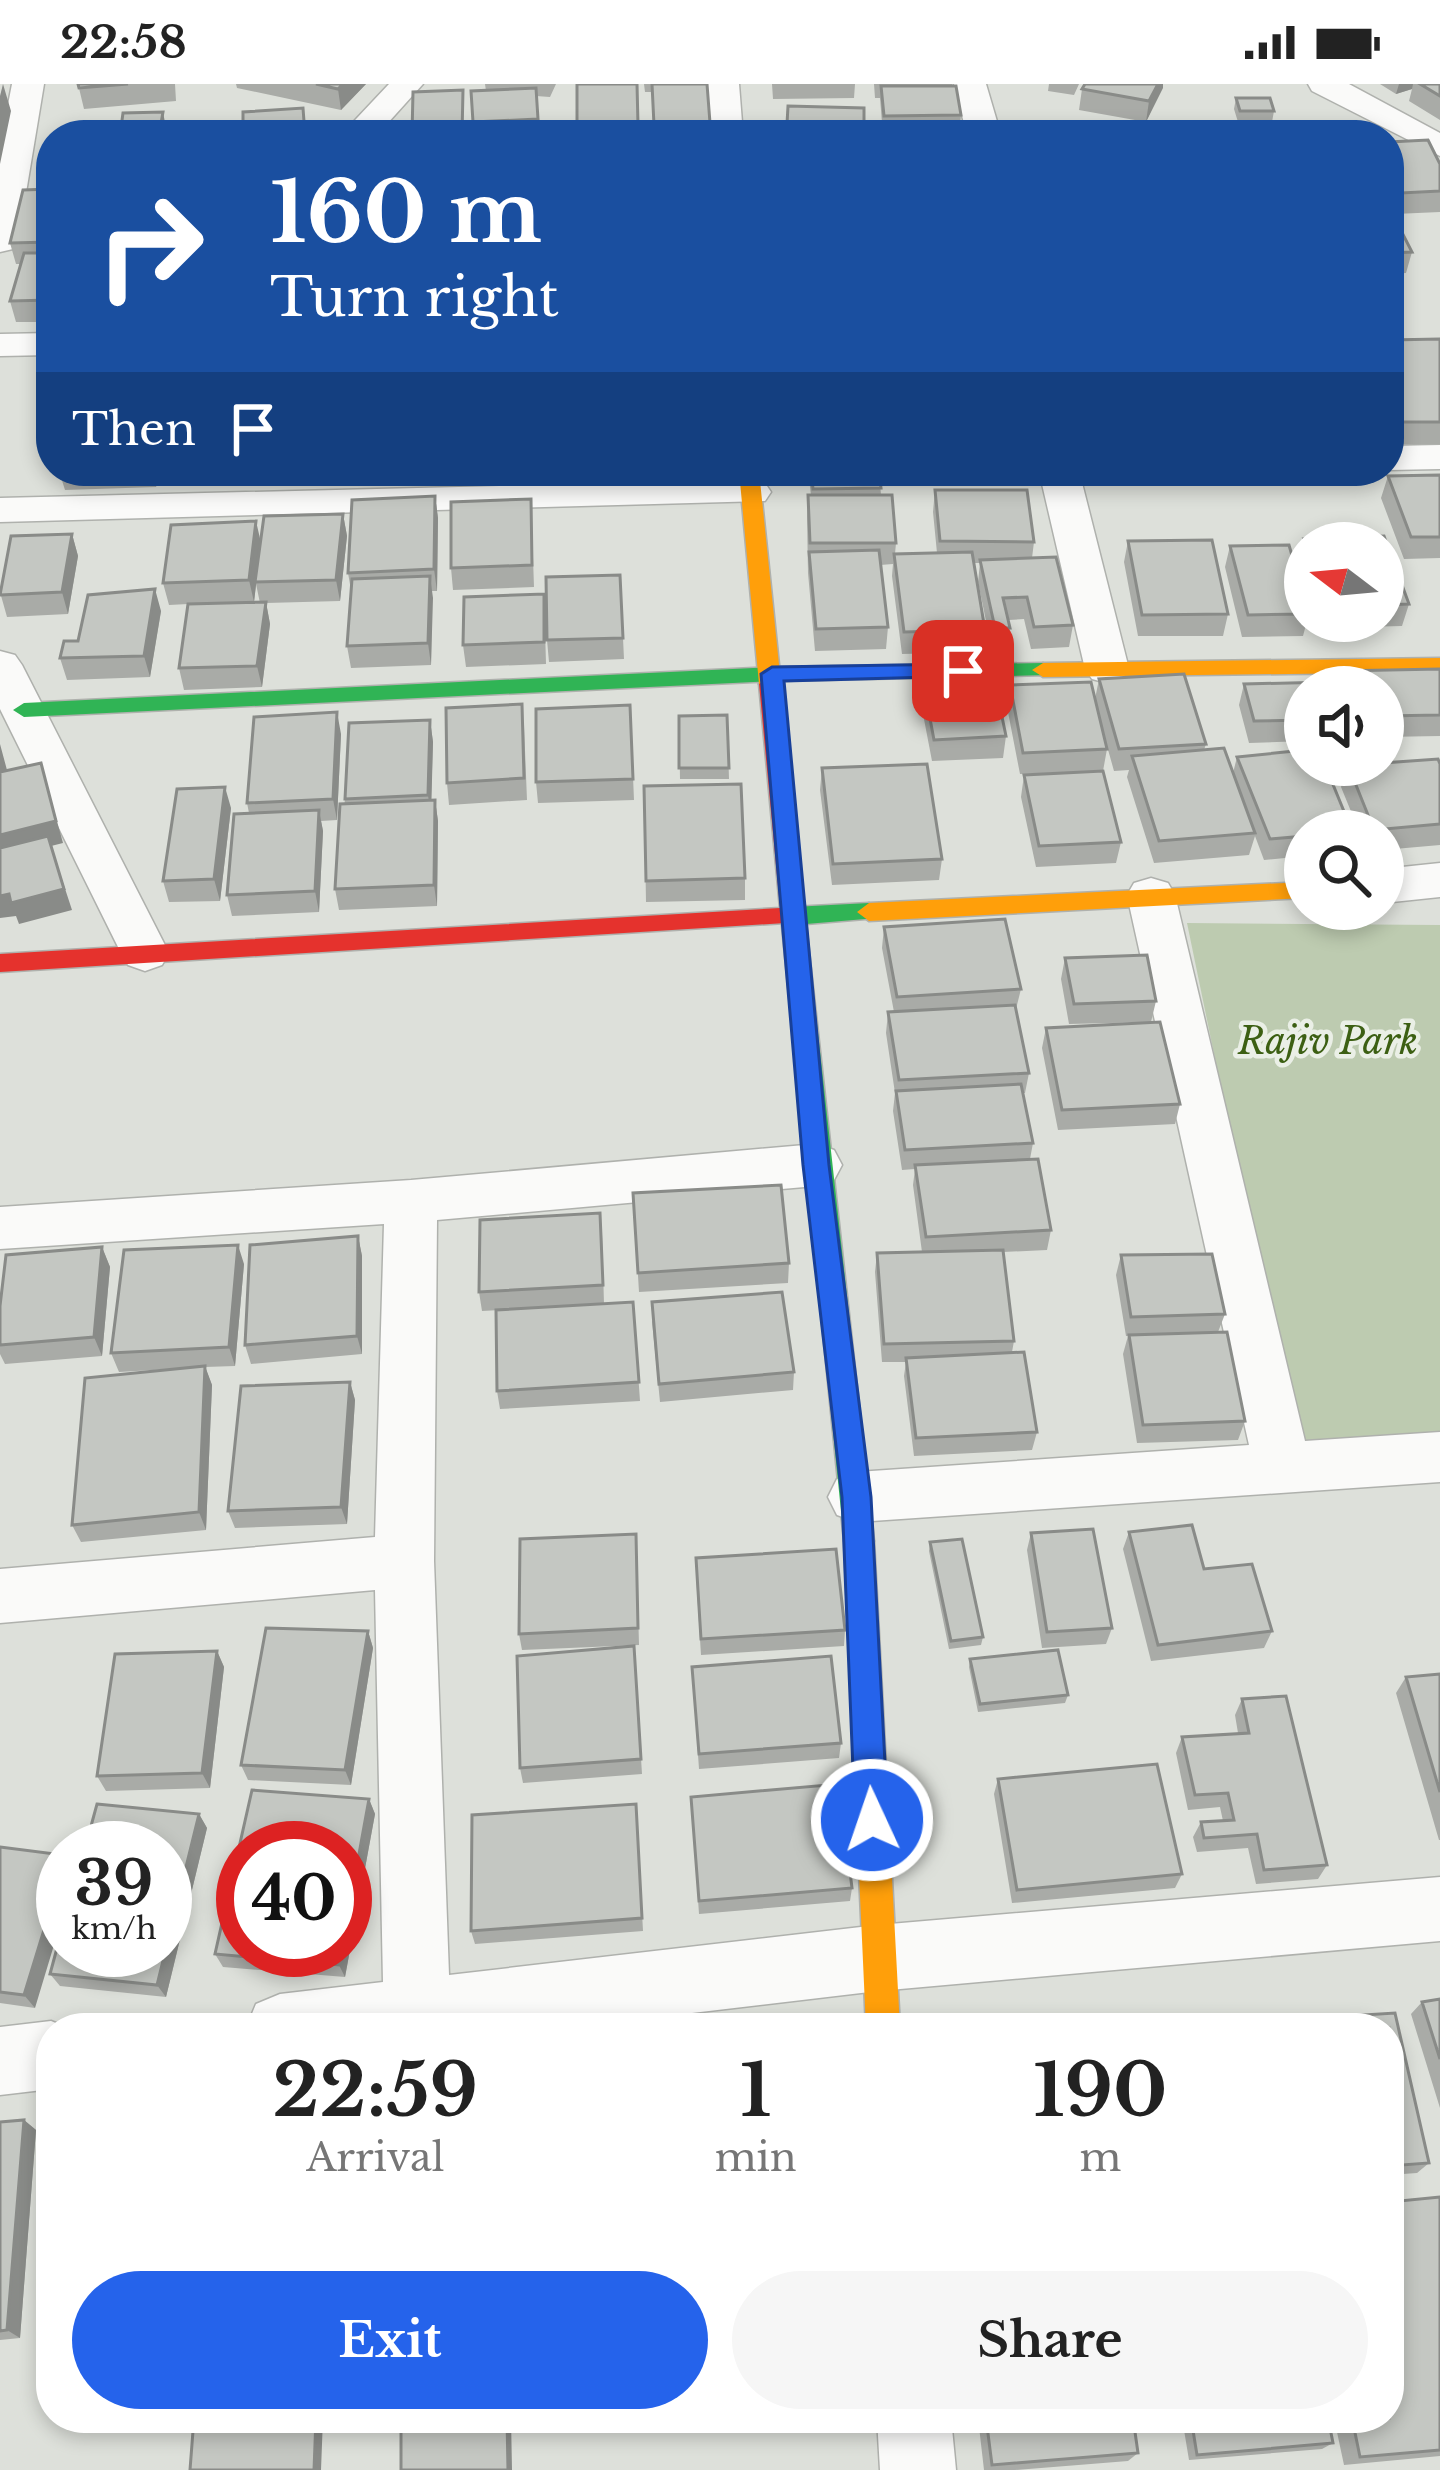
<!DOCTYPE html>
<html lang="en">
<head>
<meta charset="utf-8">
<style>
	body { margin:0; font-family:"Libre Baskerville",serif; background:#f6f6f6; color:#222; height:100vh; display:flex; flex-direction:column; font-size:45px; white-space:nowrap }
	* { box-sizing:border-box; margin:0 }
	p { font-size:39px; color:#767676 }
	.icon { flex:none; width:66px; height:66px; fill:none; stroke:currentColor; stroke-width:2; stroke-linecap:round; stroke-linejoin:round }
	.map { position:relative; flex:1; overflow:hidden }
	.drawer { position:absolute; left:36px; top:1929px; width:1368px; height:420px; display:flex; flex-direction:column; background:#fff; border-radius:48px; box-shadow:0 6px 18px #0003 }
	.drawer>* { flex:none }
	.guide { position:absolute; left:36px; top:36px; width:1368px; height:366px; border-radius:48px; box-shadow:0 6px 18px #0003; background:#1a4fa0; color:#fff; overflow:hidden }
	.needle { width:78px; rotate:286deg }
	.buttons { position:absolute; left:1284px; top:438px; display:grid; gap:24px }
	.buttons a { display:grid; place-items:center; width:120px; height:120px; border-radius:50%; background:#fff; box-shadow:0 6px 18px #0003; font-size:60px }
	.speed { position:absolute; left:36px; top:1737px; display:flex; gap:24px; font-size:60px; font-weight:700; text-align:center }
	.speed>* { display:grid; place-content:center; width:156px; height:156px; border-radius:50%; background:#fff; box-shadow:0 6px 18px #0003; line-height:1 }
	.speed small { font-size:30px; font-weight:400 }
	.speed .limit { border:18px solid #d22; background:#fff; color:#111 }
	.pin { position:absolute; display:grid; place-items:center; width:102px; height:102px; color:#fff; margin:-51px; border-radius:24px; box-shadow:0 6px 18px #0006 }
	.me { position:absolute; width:132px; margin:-66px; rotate:357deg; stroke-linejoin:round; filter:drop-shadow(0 0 9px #0008) }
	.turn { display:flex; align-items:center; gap:42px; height:252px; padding:0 36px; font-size:54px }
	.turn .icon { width:156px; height:156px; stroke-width:2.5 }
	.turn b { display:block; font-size:84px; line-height:102px }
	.then { display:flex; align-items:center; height:114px; padding:0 36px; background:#0003; gap:24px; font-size:45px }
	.eta { display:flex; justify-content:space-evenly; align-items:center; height:204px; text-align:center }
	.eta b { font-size:72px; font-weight:800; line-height:84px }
	.button { display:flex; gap:24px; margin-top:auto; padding:24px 36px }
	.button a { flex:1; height:138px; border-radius:72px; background:#2563eb; color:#fff; font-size:48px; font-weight:800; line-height:138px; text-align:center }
	.button a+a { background:#f6f6f6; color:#222 }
	.status { display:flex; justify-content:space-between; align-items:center; height:84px; padding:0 60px; background:#fff; direction:ltr }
	.status svg { height:33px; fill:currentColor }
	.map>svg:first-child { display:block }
	.green { fill:#bdcbb0 }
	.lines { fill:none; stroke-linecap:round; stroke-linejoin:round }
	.street-casing { stroke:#afb1ad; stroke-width:3 }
	.fast-casing { stroke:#afb1ad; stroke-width:3 }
	.slow-casing { stroke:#afb1ad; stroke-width:3 }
	.jam-casing { stroke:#afb1ad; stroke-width:3 }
	.street { fill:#fafaf9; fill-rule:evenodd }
	.fast { fill:#30b455; fill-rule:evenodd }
	.slow { fill:#ff9f0a; fill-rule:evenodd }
	.jam { fill:#e5322d; fill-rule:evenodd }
	.wall { fill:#a9aba7; fill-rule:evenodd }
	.shaded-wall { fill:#898b88 }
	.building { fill:#c4c7c2; stroke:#898b88; stroke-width:3 }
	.route { fill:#2563eb; stroke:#184099; stroke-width:3 }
	.labels { text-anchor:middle; stroke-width:9; stroke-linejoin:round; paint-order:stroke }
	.park-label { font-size:36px; font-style:italic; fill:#3c5f13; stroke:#eaefe6 }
</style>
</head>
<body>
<div class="status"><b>22:58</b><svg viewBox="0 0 49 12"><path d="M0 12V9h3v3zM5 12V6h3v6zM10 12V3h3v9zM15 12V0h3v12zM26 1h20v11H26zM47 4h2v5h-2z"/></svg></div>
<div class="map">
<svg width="1440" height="2386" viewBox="0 0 1440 2386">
	<rect width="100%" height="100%" fill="#dde0da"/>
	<path class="green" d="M1187,839l253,2v511l-144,15z"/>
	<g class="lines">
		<g class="street-casing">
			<path id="street" d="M12,0h32l-26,157 -5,8 -13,3v-106z
				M389,0h34l-46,51h-36z
				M707,0h32l4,51h-34z
				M954,0h32l15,51h-34z
				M1308,0h41l91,49v23l-128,-65z
				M51,249v22l-51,1v-22z
				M1440,361v24l-51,1v-24z
				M1039,387h40l50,198 -7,10 -15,4 -15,-4 -7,-10z
				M751,396l14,3 6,9 -6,9 -765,21v-24z
				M0,567l15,4 7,10 147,288 -7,12 -17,6 -17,-6 -7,-12 -121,-244z
				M1440,779v34l-57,6v-34z
				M1151,794l17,5 7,12 130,546 135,-9v50l-583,40 -20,-7 -9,-18 9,-18 20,-7 392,-27 -122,-550 7,-12z
				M816,1060l18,6 8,15 -8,15 -18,6 -379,34 -3,341 15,414 429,-50 562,-48v64l-562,50 -313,37h-319l10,-24 24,-10 103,-12 -8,-392 -375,33v-54l375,-32 9,-313 -384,25v-42l411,-27z
				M51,1937l17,7h-17v61l-51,6v-68z
				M877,2334h74l5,52h-76z"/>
		</g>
		<g class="fast-casing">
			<path id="fast" d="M1043,579l11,7 -3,5 -279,6 -748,36 -11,-7 11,-7 748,-36z
				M869,819l12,9 -4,6 -71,6 68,617 -5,9 -10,4 -10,-4 -5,-9 -63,-625 12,-9z"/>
		</g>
		<g class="slow-casing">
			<path id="slow" d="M739,387h20l22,213 -11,7 -11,-7z
				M1440,574v14l-397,5 -11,-7 11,-7z
				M1305,798v16l-436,23 -12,-9 12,-9z
				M859,1444l10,4 5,9 26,487h-34l-22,-487 5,-9z"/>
		</g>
		<g class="jam-casing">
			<path id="jam" d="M770,593l11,7 24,232 -4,6 -801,50v-18l780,-46 -21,-224z"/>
		</g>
		<use href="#street" class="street"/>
		<use href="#fast" class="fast"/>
		<use href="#slow" class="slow"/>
		<use href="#jam" class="jam"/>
	</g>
	<path class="wall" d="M78,0h97l1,17 -92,8z
		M236,0h130l-25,26 -104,-22z
		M485,0h71l-6,13 -14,-1 3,39h-65l-3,-44h15z
		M577,0h60l2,51h-62z
		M644,0h63l3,51h-56l-2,-43h-7z
		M772,0h83l-1,14 -81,1z
		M874,0h78l9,31 -2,20h-76l-3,-37h-5z
		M1049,0h30l-5,11 -26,-4z
		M1085,0h78l-17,38 -67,-12 3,-21z
		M1380,0h60v36l-31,-19 3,-12 -16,5z
		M1236,14l38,13 -2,11h-34l-4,-13z
		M788,22l76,2 -1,27h-76z
		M1389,58l51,22v48l-45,2 -6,-12z
		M51,105v133h-35l-6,-21 11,-37h-5l-6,-21z
		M1389,125l23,43 -6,21 -17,1z
		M1440,255v105h-51v-104z
		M59,387h100l-3,16 -91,3z
		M191,387h66l-1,9 -62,3z
		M273,387h82v5l-80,4z
		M369,387h79v5l-77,4z
		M531,387h86v4l-85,5z
		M808,387h71l2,24 15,48 -1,11 42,-1 -4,-41 2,-22 99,52 -2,16 41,67 -4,22 -38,2 -7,-30 -16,1 2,8 -3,21 -15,1 -14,-68 2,-19h-6l11,67 -2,22 -81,2 -10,-78 1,-12 -13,1 8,62 -2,22 -71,2 -7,-78 -1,-56 1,-22h3z
		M1440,391v83l-36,1 -23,-61 7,-22z
		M435,412l3,22 -1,73h-5l-1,74 -80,3 -4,-22 4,-56 -3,-17z
		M531,415l3,88 -81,3 -2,-22z
		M343,430l4,22 -7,65 -74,2 4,21 -8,63 -78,3 -5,-22 9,-64 -19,1 -6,-22zM256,500l4,19 -6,-1z
		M72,450l6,22 -10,58 -61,3 -7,-25z
		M1384,452l25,68 -7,22 -81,2 -2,-7h64v-78h-78v36l-6,-19 5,-21z
		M1128,457l100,73 -5,22h-85l-14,-74z
		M1230,462l75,55v20h2l-4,15 -61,1 -17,-70z
		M620,491l4,84 -75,3 -2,-22z
		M544,510l2,70 -80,3 -3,-22z
		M161,527l-11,66 -83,3 -7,-22 18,-17z
		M1440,585v67l-57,1v-50h-49l5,-16z
		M1099,595l107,65 -2,6 29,23 4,-16 68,74v25l-41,4 -9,-24 -6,19 -95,8 -27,-86 2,-7 -15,1 -14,-50 7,28 -4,22 -83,3 -13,-67 3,-22 85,14z
		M1244,600l61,3v54l-56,2 -10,-38z
		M925,608l81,44 -3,22 -71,3 -9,-47z
		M630,621l4,95 -96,3 -2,-21z
		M727,631l2,64h-49l-1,-63z
		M430,636l3,22 -2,58h4l3,21 -1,85 -98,4 -4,-21 10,-90z
		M524,641l3,75 -78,5 -2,-22z
		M341,650l-4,86 -16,1 2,10 -4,81 -87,4 -5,-21 22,-82 -2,-10z
		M1440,680v81l-57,5v-19h-24l-18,-44 7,-22z
		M822,684l120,91 -3,21 -107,5 -12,-95z
		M1024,691l97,67 -5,21 -80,4 -15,-70z
		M644,702l101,92v22l-99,2z
		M231,724l-11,93 -51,1 -6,-21z
		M884,843l137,62 -5,20 13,64 -4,20h-2l10,50 -3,16 21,71 -4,20 -44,2 11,89 -2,11 25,80 -5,18 -118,6 -10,-80 2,-14h-24l-7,-90 2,-19 45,-1 -9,-67 2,-16 -13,1 -9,-59 2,-18 -9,-60 2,-21h6l-12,-64z
		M1065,874l91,43 -5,21 -82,2 -8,-45z
		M1046,944l134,76 -5,20 -117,6 -16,-82z
		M633,1109l156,70 -1,20 -149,9z
		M602,1149l2,71 -122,7 -3,-19z
		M358,1152l4,20v98l-111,10 -6,-19z
		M102,1163l8,20 -8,89 -97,8 -5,-10v-48z
		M1121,1171l104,59 -7,18 27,89 -7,19 -101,3 -14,-89 5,-18h-2l-10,-61z
		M244,1180l-9,102 -30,1 7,18 -6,145 -125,12 -9,-17 116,-157 -69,4 -8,-19z
		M633,1218l7,99 -140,8 -3,-18z
		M652,1237l142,51 -1,18 -133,12z
		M350,1298l5,18 -8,124 -112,4 -7,-17z
		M1129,1448l75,37 68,62 -8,17 -113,13 -28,-112z
		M1031,1449l81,95 -6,16 -64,4 -15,-98z
		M636,1450l3,111 -117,5 -3,-16z
		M930,1458l53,95 -2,8 -32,4 -20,-98z
		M696,1491l149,55 -1,16 -143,9z
		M368,1547l5,17 -22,137 -103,-5 -7,-15z
		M634,1562l8,128 -119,9 -3,-15z
		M217,1567l7,16 -14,121 -104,3 -9,-15z
		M970,1575l98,36 -3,8 -87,9 -9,-45z
		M1440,1590v166h-1l-43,-147 10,-16z
		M693,1599l148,60 -2,15 -140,11z
		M1242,1615l85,166 -9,14 -62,5 -8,-36 -51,4 -4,-15 8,-15 22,-1 -3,-14 -32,3 -12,-57 6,-16 56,-4 -3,-18z
		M998,1695l184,95 -7,14 -163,15 -18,-109z
		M691,1713l161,91 -2,13 -151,13z
		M369,1715l6,15 -30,163 -122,-10 -8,-13z
		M636,1720l7,127 -168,13 -4,-13z
		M199,1730l8,14 -41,169 -106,-11 -10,-12z
		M0,1763l35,161 -35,-5z
		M1440,1915v109l-29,-94 11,-12z
		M1395,1929l34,150 -12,10 -28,2v-147h-128l6,-7z
		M24,2036l12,10 -16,208 -20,2v-218z
		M1440,2113v259l-96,9 -10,-47h55z
		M978,2334h155l5,35 -10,8 -113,9h-31z
		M1182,2334h146l5,25 -11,6 -133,11z"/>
	<path class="shaded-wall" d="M3,0l8,27 -11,53v-68z
		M343,0h23l-25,26 -3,-21z
		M1158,0h5v4l-17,34 3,-21z
		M1399,0h14l-1,5 -16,5z
		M163,28l4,21v2h-8z
		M152,387h7l-3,16z
		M435,412l3,22 -1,73 -3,-22z
		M343,430l4,22 -7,65 -4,-21z
		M256,437l5,22 -7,59 -5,-22z
		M72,450l6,22 -10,58 -6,-22z
		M430,492l3,22 -2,67 -3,-22z
		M155,505l6,22 -11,66 -6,-21z
		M266,518l4,22 -8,63 -5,-21z
		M337,628l4,22 -4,86 -4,-21z
		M430,636l3,22 -2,75 -3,-22z
		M0,660l11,41 -11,3z
		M41,679l22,80 -12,3 21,64 -53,14 -3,-8 -16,2v-83z
		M225,703l6,21 -11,93 -6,-22z
		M435,716l3,21 -1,85 -3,-21z
		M319,726l4,21 -4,81 -4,-21z
		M358,1152l4,20v98l-5,-18z
		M238,1161l6,19 -9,102 -6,-19z
		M102,1163l8,20 -8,89 -8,-19z
		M205,1282l7,19 -6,145 -7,-18z
		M350,1298l5,18 -8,124 -6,-17z
		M368,1547l5,17 -22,137 -6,-15z
		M217,1567l7,16 -14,121 -8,-15z
		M369,1715l6,15 -30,163 -6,-12 2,-15h4v-19z
		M199,1730l8,14 -41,169 -9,-12z
		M63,1784v47l-28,93 -11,-13z
		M24,2036l12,10 -16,208 -13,-8z
		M316,2334h7l-2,52h-7z
		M507,2334h4l1,52h-4z"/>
	<path class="building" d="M78,0h50l-49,4z
		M316,0h27l-5,5z
		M577,0h60l1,41 -61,1z
		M652,0h55l3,39 -56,2z
		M1085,0h73l-9,17 -67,-12z
		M1420,0h20v12z
		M881,2h75l5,29 -77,1z
		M536,4l2,31 -65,3 -2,-31z
		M463,6l-1,45h-50l1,-43z
		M1236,14h34l4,13h-34z
		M788,22l76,2v18l-77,-2z
		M303,24l2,27h-62v-23z
		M163,28l-4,23h-39l3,-22z
		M1428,56l12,24v27l-39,2 -12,-25v-26z
		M51,105v53l-41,1 13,-53z
		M1389,125h1l22,43 -23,1z
		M24,169h27v47l-41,1z
		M1440,255v83h-51v-82z
		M811,387h68l2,17 -68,1z
		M1440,391v62h-29l-23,-61z
		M935,406h92l7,52 -94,-1z
		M808,411h84l4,48h-86z
		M435,412l-1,73 -86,4 4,-73z
		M531,415l1,66 -81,3v-66z
		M343,430l-7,66 -81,2 9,-66z
		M256,437l-7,59 -86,3 8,-58z
		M72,450l-10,58 -62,3 11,-59z
		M1384,452l25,68 -26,1v-62h-77l-2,-4z
		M1212,456l16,74 -86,1 -14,-74z
		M1289,461l16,56v13l-57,1 -18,-69z
		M879,466l9,77 -72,2 -7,-77z
		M972,468l13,78 -81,2 -10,-78z
		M1056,473l17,68 -39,2 -7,-30 -24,1 7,30h-15l-15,-68z
		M620,491l3,63 -76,2 -1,-63z
		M430,492l-2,67 -81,3 5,-67z
		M155,505l-11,67 -84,2 4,-17h14l10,-46z
		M544,510v48l-81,3 1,-48z
		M266,518l-9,64 -78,2 9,-64z
		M1440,585v46l-57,1v-29h-39l-5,-16z
		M1184,590l22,70 -87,5 -20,-70z
		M1091,598l16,67 -84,4 -13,-68z
		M1329,598l1,5h-25v33l-51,1 -10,-37z
		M996,604l10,48 -72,4 -9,-48z
		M522,620l2,74 -77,5 -1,-75z
		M630,621l3,74 -97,3v-73z
		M337,628l-4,87 -86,4 7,-86z
		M727,631l2,53h-50v-52z
		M430,636l-2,75 -83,4 4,-76z
		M1224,664l31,85 -96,8 -27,-85z
		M1305,666v15h20l27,66h-47v5l-35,3 -33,-82z
		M1438,675l2,5v60l-66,6 -26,-65h35v-2z
		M41,679l15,58 -56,14v-63z
		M927,680l15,95 -109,5 -11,-96z
		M1103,687l18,71 -82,4 -15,-71z
		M741,700l4,94 -99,3 -2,-95z
		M225,703l-11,92 -51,2 14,-92z
		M435,716l-1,85 -99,4 5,-85z
		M319,726l-4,81 -88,4 7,-81z
		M48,752l16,53 -53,14 -2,-9 -9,2v-48z
		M1005,835l16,70 -124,8 -13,-70z
		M1147,871l9,46 -82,3 -9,-46z
		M1015,921l14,68 -130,7 -11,-68z
		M1160,938l20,82 -118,6 -16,-82z
		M1021,1000l12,59 -128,7 -9,-59z
		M1038,1075l13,71 -125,7 -11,-72z
		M781,1101l8,78 -151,10 -5,-80z
		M600,1129l3,72 -124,7 1,-72z
		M358,1152l-1,100 -112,9 5,-100z
		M238,1161l-9,102 -118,6 13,-103z
		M102,1163l-8,90 -94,8v-39l6,-51z
		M1003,1166l11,91 -130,3 -7,-91z
		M1212,1170l13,60 -94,3 -10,-62z
		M782,1208l12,80 -135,12 -7,-82z
		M633,1218l6,80 -142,9 -1,-81z
		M1227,1248l18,89 -102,4 -14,-90z
		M1024,1268l13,80 -121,6 -10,-80z
		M205,1282l-6,146 -127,13 13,-147z
		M350,1298l-9,125 -113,4 13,-125z
		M1192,1441l12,44 48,-5 20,67 -114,14 -29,-113z
		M1093,1445l19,99 -65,4 -16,-99z
		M636,1450l2,94 -119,6 1,-95z
		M962,1455l21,98 -32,4 -21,-99z
		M836,1465l9,81 -144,9 -5,-81z
		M266,1544l102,3 -23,139 -104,-5z
		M634,1562l7,113 -121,9 -3,-112z
		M1058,1566l10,45 -88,9 -10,-45z
		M217,1567l-15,122 -105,3 18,-122z
		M831,1572l10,87 -142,11 -7,-87z
		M1440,1590v118l-34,-115z
		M1286,1612l41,169 -63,5 -7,-36 -53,4 -3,-16 33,-2 -6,-27 -33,2 -13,-58 67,-4 -7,-34z
		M1157,1680l25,110 -165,16 -19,-111z
		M839,1700l13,104 -153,13 -8,-104z
		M252,1706l117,9 -24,132v-83h-102v102h98l-2,15 -124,-11z
		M97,1720l102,10 -42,171 -107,-11 13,-48v24h102v-102h-80z
		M636,1720l6,114 -171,13 1,-116z
		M0,1763l63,8v13l-39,127 -24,-3z
		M1440,1915v60l-18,-57z
		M1395,1929l34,150 -40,3v-138h-121l-1,-7z
		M24,2036l-17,210 -7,1v-209z
		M1440,2113v253l-80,7 -8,-39h37v-216z
		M194,2334h122l-2,52h-124z
		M401,2334h106l1,52h-107z
		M986,2334h147l5,35 -146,12z
		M1191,2334h137l5,25 -136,12z"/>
	<path class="route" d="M963,580l11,7 -3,5 -187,5 45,484 42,332 17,323 -5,11 -11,4 -12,-4 -5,-11 -13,-323 -39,-332 -42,-491 11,-7z"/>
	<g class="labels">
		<g class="park-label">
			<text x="1328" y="970">Rajiv Park</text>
		</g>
	</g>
</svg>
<div class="buttons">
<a><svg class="needle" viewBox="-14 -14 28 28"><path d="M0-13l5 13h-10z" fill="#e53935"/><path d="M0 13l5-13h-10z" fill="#767676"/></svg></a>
<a><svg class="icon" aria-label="sound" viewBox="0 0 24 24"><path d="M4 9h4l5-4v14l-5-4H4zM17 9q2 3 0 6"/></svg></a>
<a><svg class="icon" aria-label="search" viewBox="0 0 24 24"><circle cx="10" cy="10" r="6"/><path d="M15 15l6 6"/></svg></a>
</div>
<div class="speed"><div>39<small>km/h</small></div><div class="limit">40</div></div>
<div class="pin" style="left:963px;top:587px;background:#d93025"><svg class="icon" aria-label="arrive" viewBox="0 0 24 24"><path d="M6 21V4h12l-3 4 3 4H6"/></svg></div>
<svg class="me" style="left:872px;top:1736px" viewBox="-20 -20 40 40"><circle r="17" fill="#2563eb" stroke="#fff" stroke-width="3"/><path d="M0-11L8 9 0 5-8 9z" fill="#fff"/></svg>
<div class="guide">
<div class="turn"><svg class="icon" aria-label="right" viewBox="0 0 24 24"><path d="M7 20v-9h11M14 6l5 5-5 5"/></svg><div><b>160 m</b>Turn right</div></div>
<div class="then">Then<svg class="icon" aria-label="arrive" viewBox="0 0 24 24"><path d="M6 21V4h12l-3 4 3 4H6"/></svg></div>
</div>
<section class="drawer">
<div class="eta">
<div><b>22:59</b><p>Arrival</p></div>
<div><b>1</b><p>min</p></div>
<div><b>190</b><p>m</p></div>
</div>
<div class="button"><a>Exit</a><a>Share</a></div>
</section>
</div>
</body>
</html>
